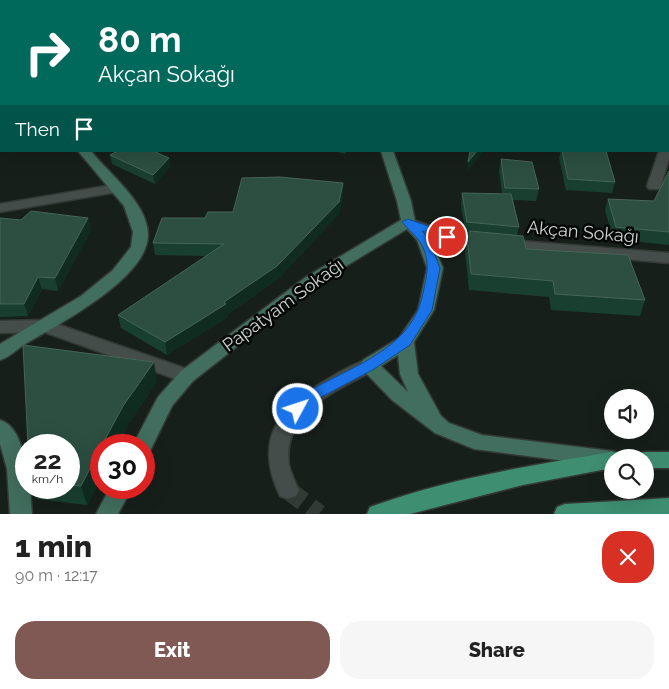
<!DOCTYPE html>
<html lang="en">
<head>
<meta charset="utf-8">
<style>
	body { margin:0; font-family:Raleway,sans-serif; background:#f6f6f6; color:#222; height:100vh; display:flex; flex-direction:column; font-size:19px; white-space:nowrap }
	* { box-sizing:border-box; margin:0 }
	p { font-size:16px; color:#767676 }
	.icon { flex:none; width:28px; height:28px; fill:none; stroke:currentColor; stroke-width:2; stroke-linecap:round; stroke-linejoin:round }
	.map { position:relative; height:514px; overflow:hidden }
	.side { display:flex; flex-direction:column; background:#fff; flex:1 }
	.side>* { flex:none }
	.banner { position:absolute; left:0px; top:0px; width:670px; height:152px; box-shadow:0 5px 20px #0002; background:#00695c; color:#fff; overflow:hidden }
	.tools { position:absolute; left:604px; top:389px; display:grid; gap:10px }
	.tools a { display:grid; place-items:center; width:50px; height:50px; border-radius:50%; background:#fff; box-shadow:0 5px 20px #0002; font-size:25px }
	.speed { position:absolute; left:15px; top:434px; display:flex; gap:10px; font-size:25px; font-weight:700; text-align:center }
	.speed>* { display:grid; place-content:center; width:65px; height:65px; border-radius:50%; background:#fff; box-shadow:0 5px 20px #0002; line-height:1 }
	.speed small { font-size:12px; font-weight:400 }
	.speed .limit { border:8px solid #d22; background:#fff; color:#111 }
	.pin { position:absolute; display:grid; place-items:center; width:42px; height:42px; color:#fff; margin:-21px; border:2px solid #fff; border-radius:50%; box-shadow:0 1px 5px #0007 }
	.me { position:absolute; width:55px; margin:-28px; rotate:50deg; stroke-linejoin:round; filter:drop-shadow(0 0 4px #0008) }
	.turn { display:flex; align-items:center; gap:18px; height:105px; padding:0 15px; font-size:22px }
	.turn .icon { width:65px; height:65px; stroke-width:2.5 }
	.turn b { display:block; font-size:35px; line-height:42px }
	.then { display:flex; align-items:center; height:48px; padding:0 15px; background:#0003; gap:10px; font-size:19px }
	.round { display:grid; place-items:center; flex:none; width:52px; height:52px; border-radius:20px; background:#f6f6f6 }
	.headline { display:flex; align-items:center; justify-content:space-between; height:85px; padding:0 15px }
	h1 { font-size:30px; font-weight:800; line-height:38px }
	.action { display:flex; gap:10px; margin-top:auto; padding:10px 15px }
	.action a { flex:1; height:58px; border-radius:20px; background:#815954; color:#fff; font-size:20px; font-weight:800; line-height:58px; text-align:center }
	.action a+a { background:#f6f6f6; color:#222 }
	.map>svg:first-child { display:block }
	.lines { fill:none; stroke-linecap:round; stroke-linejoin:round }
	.street-tunnel { stroke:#323a36; stroke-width:19; stroke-dasharray:19 9; stroke-linecap:butt }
	.street-casing { stroke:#343936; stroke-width:3 }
	.secondary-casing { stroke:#343936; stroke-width:3 }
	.primary-casing { stroke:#343936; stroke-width:3 }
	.street { fill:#444d49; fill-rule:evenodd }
	.secondary { fill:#416e5e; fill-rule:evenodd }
	.primary { fill:#3e8e72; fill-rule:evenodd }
	.wall { fill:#193f31 }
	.shaded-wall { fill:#102c21 }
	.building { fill:#2c4f42; stroke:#466458 }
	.route { fill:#1a73e8; stroke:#114b97 }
	.labels { text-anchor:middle; stroke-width:5; stroke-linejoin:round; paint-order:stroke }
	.street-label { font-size:18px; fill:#ced3d0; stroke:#050807 }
</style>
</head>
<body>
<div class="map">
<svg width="669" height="514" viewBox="0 0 669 514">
	<rect width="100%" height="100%" fill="#171f1b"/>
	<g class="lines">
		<path class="street-tunnel" d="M288,490l31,24"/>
		<g class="street-casing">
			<path id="street" d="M669,148v10l-8,28 -2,3h-10l-2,-3 12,-35h10z
				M118,184l7,4 -2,3 -123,21v-8z
				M408,218l50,18 211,17v10l-213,-19 -53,-19 -2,-3 2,-3z
				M45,320l148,51 3,5 -3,5 -6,2 -143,-51 -44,1v-12z
				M369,359l6,1 3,5 -3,5c-38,20 -93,42 -86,95 2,8 6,17 10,25l-3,6 -8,3 -8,-3c-27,-56 -2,-89 48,-117 13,-8 27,-16 41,-20z"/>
		</g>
		<g class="secondary-casing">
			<path id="secondary" d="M193,0h26l1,1h-26z
				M78,151h13c18,23 57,52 57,84 0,43 -90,90 -123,109 -8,5 -15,13 -25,16v-16l81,-48 32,-26 18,-23 2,-15 -9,-26z
				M381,151h12l18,50 4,20 16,18 12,29 -9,42 -20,32 4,32 23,42 8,7 33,12 130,16 7,2 2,5h-9v9l-138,-18 -39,-16 -43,-33 -29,-30 -3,-5 3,-5 36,-22 19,-28 9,-42 -10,-28 -10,-11 -89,54 -125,98 -21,25 -22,45 -6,2v-8h-11l25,-48 23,-26 125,-94 95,-57 -4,-19zM398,355l2,19 8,18 -27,-26z
				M0,420c24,8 26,47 26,68h4l2,26h-22l-3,-45 -7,-25z
				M110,488h22l-14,26h-22z"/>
		</g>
		<g class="primary-casing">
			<path id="primary" d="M612,452l7,2 2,4h-9v10l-89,17 -113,29h-43l3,-7c76,-28 162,-42 242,-55z
				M645,452h24v16h-24v-10h-9l2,-4z
				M669,498v16h-115l3,-7 8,-3z"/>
		</g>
		<use href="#street" class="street"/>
		<use href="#secondary" class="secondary"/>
		<use href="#primary" class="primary"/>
	</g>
	<path class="wall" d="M333,151h14l-2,3z
		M561,151h45l9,31 -3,11 -46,-3 -7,-32z
		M110,155l59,3 1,9 -15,17 -43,-20z
		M501,159l38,30 -3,12 -23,-1 6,27 -2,8 9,14 119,51 -5,16 -89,-6 -2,-13 -80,-7 -4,-39 2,-15h2v-1h-3l-5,-30 1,-12 40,1 -3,-23z
		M669,171v74l-56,-6 -8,-29 3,-11 46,2z
		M343,195l-4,19 -61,65 -50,35v3l-61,38 -46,-27 -3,-13 88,-59 -51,-1 -2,-12 52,-25z
		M0,218l21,2 67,-2 3,12 -33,61 -16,-2 -14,27 -28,1z
		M157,381l-29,44 -10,20h-17v32l-14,28 -50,-6 -4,-11h36v-43z"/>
	<path class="shaded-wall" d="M0,29h1v8l-1,1z
		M477,151h7l-17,21 1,-10z
		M169,158l1,9 -15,17 -2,-9z
		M343,183v12l-4,19 -61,65 -50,35v3l-61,38 -2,-13 59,-40z
		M88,218l3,12 -33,61 -3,-13z
		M38,277l4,12 -14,27 -4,-12z
		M154,362l3,19 -29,44 -10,20h-16l21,-39z
		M101,447v30l-14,28 -6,-19z"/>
	<path class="building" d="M0,0h28v1h-27v28h-1z
		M351,0h19l1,1h-20z
		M477,0h51l1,1h-54z
		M552,0h117v42v-41h-118z
		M118,151h35l16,7 -16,17 -43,-20z
		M470,151h7l-9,11z
		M562,151h44l9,31 -47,-3z
		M501,159l31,3 7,27 -34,-1z
		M669,171v61l-53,-5 -8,-28 46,2z
		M280,177l63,6 -4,19 -62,64 -53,36 2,2 -61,38 -47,-27 106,-71 -71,-1 9,-25h43l3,-6h25l9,-34z
		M462,193l49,1 8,33 -52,-5z
		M31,211l57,7 -33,60 -17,-1 -14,27h-24v-86l21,2z
		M470,231l53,5 3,13 102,6 17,45 -90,-6 -2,-13 -82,-7 -4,-38h3z
		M23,345l131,17 -31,44 -21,39h-1v2l-20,39 -12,-1v-40h-41z"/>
	<path class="route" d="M408,219l43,15 2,3 -6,3 -25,-9 7,8 11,29 -8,42 -22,35 -36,24 -60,32 -11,12 -5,2 -5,-2 -2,-4c7,-14 22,-20 35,-27 38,-20 86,-39 96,-85 5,-21 10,-39 -4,-58 -5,-6 -11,-11 -16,-17z"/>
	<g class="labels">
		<g class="street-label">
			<text transform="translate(583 232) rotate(5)" y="6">Akçan Sokağı</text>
			<text transform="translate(283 305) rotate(-36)" y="6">Papatyam Sokağı</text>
		</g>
	</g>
</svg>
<div class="tools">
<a><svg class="icon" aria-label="sound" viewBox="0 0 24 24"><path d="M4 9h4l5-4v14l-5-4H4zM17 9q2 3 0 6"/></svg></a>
<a><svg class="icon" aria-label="search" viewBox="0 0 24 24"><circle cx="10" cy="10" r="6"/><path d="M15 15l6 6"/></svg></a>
</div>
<div class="speed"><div>22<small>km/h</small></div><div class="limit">30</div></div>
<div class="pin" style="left:447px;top:237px;background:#d93025"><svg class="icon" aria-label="arrive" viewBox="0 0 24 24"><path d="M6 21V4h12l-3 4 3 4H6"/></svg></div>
<svg class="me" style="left:298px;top:409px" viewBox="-20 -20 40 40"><circle r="17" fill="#1a73e8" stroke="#fff" stroke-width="3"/><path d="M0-11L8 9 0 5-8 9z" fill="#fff"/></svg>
<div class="banner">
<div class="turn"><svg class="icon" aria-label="right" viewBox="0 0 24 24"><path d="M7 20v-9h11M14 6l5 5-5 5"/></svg><div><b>80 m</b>Akçan Sokağı</div></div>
<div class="then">Then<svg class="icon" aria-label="arrive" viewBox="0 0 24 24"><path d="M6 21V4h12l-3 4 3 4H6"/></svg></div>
</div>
</div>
<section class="side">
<div class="headline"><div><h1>1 min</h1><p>90 m · 12:17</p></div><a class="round" style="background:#d93025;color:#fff"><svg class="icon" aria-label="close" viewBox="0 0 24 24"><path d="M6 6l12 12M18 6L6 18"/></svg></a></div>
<div class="action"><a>Exit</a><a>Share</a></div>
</section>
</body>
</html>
